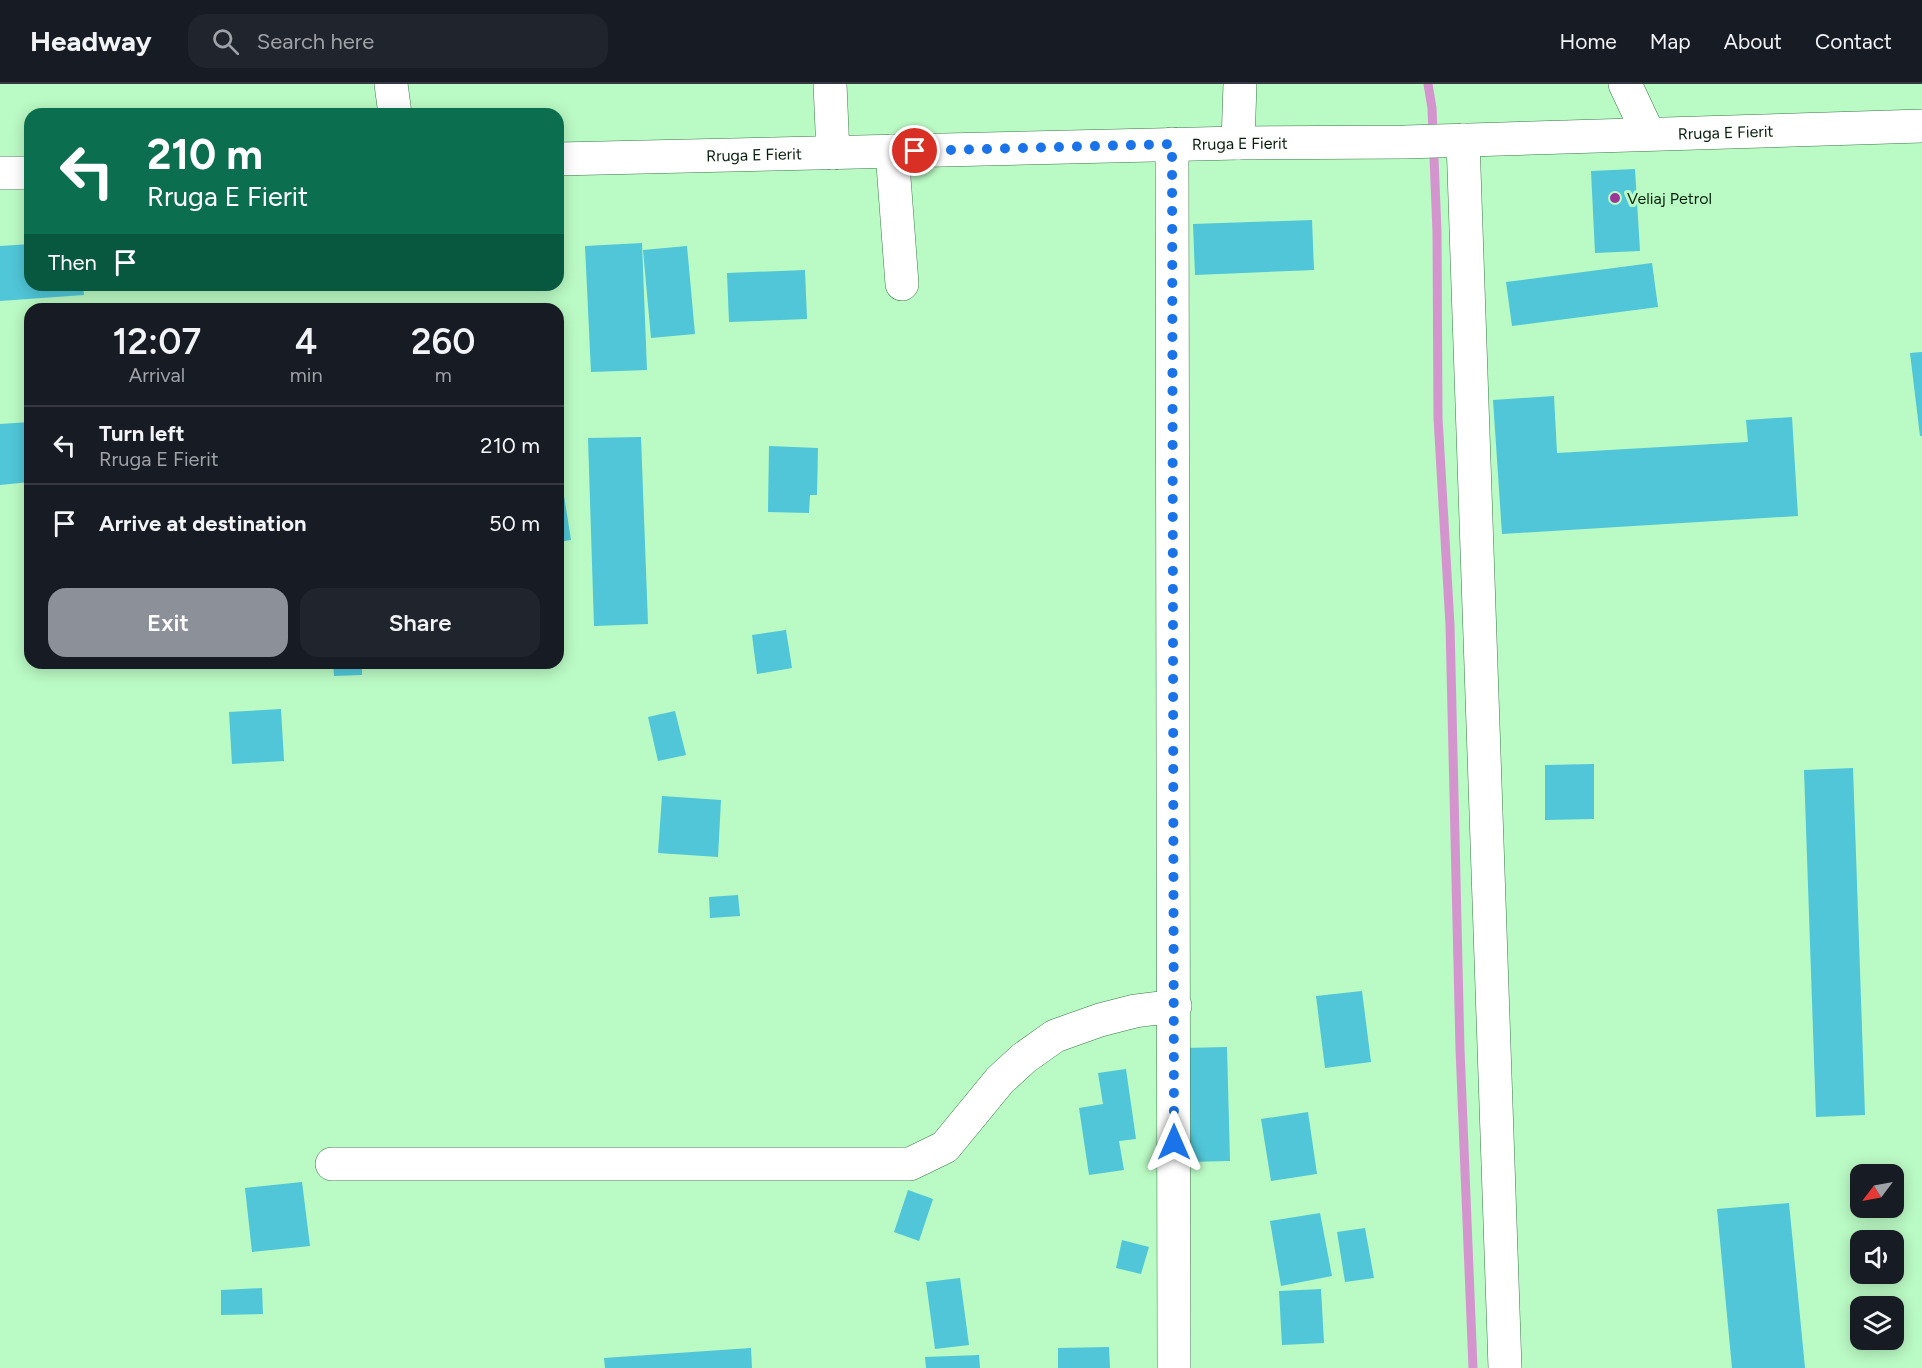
<!DOCTYPE html>
<html lang="en">
<head>
<meta charset="utf-8">
<style>
	body { margin:0; font-family:Figtree,sans-serif; background:#20242c; color:#f1f3f6; height:100vh; display:flex; flex-direction:column; font-size:22px; white-space:nowrap }
	* { box-sizing:border-box; margin:0 }
	p { font-size:20px; color:#9ea1a6 }
	.icon { flex:none; width:33px; height:33px; fill:none; stroke:currentColor; stroke-width:2; stroke-linecap:round; stroke-linejoin:round }
	.map { position:relative; flex:1; overflow:hidden }
	.sheet { position:absolute; left:24px; top:219px; width:540px; height:366px; display:flex; flex-direction:column; background:#171b24; border-radius:18px; box-shadow:0 3px 15px #0003 }
	.sheet>* { flex:none }
	.top-card { position:absolute; left:24px; top:24px; width:540px; height:183px; border-radius:18px; box-shadow:0 3px 15px #0003; background:#0b6e4f; color:#fff; overflow:hidden }
	.needle { width:39px; rotate:238deg }
	.tools { position:absolute; left:1850px; top:1080px; display:grid; gap:12px }
	.tools a { display:grid; place-items:center; width:54px; height:54px; border-radius:12px; background:#171b24; box-shadow:0 3px 15px #0003; font-size:30px }
	.pin { position:absolute; display:grid; place-items:center; width:51px; height:51px; color:#fff; margin:-26px; border:3px solid #fff; border-radius:50%; box-shadow:0 2px 6px #0007 }
	.me { position:absolute; width:66px; margin:-33px; rotate:0deg; stroke-linejoin:round; filter:drop-shadow(0 0 4px #0008) }
	.turn { display:flex; align-items:center; gap:21px; height:126px; padding:0 24px; font-size:27px }
	.turn .icon { width:78px; height:78px; stroke-width:2.5 }
	.turn b { display:block; font-size:42px; line-height:51px }
	.then { display:flex; align-items:center; height:57px; padding:0 24px; background:#0003; gap:12px; font-size:22px }
	.eta { display:flex; justify-content:space-evenly; align-items:center; height:102px; text-align:center }
	.eta b { font-size:36px; font-weight:600; line-height:42px }
	.cta { display:flex; gap:12px; margin-top:auto; padding:12px 24px }
	.cta a { flex:1; height:69px; border-radius:18px; background:#8c9099; color:#fff; font-size:24px; font-weight:600; line-height:69px; text-align:center }
	.cta a+a { background:#20242c; color:#f1f3f6 }
	ul { padding:0; list-style:none }
	li { display:flex; align-items:center; gap:18px; height:78px; padding:0 24px; border-top:2px solid #363941 }
	li div { flex:1 }
	li b { display:block; font-size:22px }
	li em { font-style:normal }
	header { display:flex; align-items:center; gap:36px; box-sizing:border-box; height:84px; padding:0 30px; background:#171b24; border-bottom:2px solid #363941 }
	header strong { font-size:28px }
	nav { display:flex; gap:33px; margin-inline-start:auto; font-size:21px }
	.search { width:420px; height:54px; background:#20242c; display:flex; align-items:center; gap:15px; box-sizing:border-box; padding:0 21px; border-radius:18px; color:#9ea1a6; font-size:22px }
	.map>svg:first-child { display:block }
	.lines { fill:none; stroke-linecap:round; stroke-linejoin:round }
	.stream { stroke:#d495cf; stroke-width:9 }
	.building { fill:#50c6d8 }
	.minor-casing { stroke:#3b7848; stroke-width:34 }
	.major-casing { stroke:#3b7848; stroke-width:34 }
	.minor { stroke:#fff; stroke-width:33 }
	.major { stroke:#fff; stroke-width:33 }
	.route { stroke:#1a73e8; stroke-width:10; stroke-dasharray:0 18 }
	.poi-dot { fill:#9d3699; stroke:#bafac4; stroke-width:2 }
	.labels { text-anchor:middle; stroke-width:6; stroke-linejoin:round; paint-order:stroke }
	.street-label { font-size:16px; fill:#061f0c; stroke:#bafac4 }
	.poi-label { font-size:16px; fill:#061f0c; stroke:#bafac4; text-anchor:start }
</style>
</head>
<body>
<header>
<strong>Headway</strong>
<div class="search"><svg class="icon" aria-label="search" viewBox="0 0 24 24"><circle cx="10" cy="10" r="6"/><path d="M15 15l6 6"/></svg>Search here</div>
<nav><a>Home</a><a>Map</a><a>About</a><a>Contact</a></nav>
</header>
<div class="map">
<svg width="1922" height="1284" viewBox="0 0 1922 1284">
	<rect width="100%" height="100%" fill="#bafac4"/>
	<g class="lines">
		<path class="stream" d="M1428,0l4,24 5,124 1,186 12,207 10,424 13,319"/>
	</g>
	<path class="building" d="M1635,85l5,82 -45,2 -4,-82z
		M1312,136l2,50 -119,5 -2,-51z
		M642,159l5,127 -56,2 -6,-126z
		M30,160v41h53l1,10 -84,6v-55z
		M687,162l8,88 -44,4 -8,-88z
		M1652,179l6,44 -146,19 -6,-44z
		M805,186l2,49 -78,3 -2,-49z
		M1922,268v84h-2l-10,-83z
		M1554,312l3,57 191,-11 -2,-22 46,-3 6,99 -296,18 -9,-134z
		M30,338v60l-30,3v-61z
		M641,353l7,187 -54,2 -6,-188z
		M769,362l49,2 -1,47h-7l-1,18 -41,-1z
		M562,399l9,57 -13,2v-58z
		M786,546l6,38 -35,6 -5,-39z
		M333,579h29v12l-28,1z
		M281,625l3,52 -52,3 -3,-52z
		M675,627l11,44 -28,6 -10,-44z
		M1594,680v55l-49,1v-55z
		M1853,684l12,347 -49,2 -12,-347z
		M662,712l59,4 -3,57 -60,-4z
		M738,811l2,21 -30,2 -1,-21z
		M1362,907l9,71 -46,6 -9,-72z
		M1227,963l3,114 -43,1 -3,-114z
		M1126,985l10,70 -17,2 5,29 -35,5 -10,-67 24,-4 -5,-31z
		M1308,1028l9,62 -46,7 -10,-62z
		M302,1098l8,64 -58,6 -7,-64z
		M908,1106l25,9 -14,42 -25,-9z
		M1789,1119l16,165h-73l-15,-159z
		M1320,1129l12,63 -51,10 -11,-65z
		M1365,1144l9,50 -29,4 -8,-50z
		M1122,1156l27,7 -8,27 -25,-6z
		M960,1194l9,67 -34,4 -9,-67z
		M262,1204l1,26 -42,1v-25z
		M1321,1205l3,54 -42,2 -3,-54z
		M1109,1263l1,21h-52v-20z
		M751,1264l1,20h-147l-1,-10z
		M979,1271l1,13h-54l-1,-11z"/>
	<g class="lines">
		<g class="minor-casing">
			<path id="minor" d="M391,0l4,30
				M830,0l3,69
				M1625,0l23,49
				M1463,56l42,1228
				M1238,59l2,-59
				M1172,60l2,1224
				M892,67l10,133
				M332,1080h578l35,-17 55,-67 24,-22 31,-22 45,-16 35,-9 40,-5"/>
		</g>
		<g class="major-casing">
			<g id="major">
				<path id="s1" d="M558,75l680,-16 167,-1 517,-16"/>
				<path d="M0,89h30"/>
			</g>
		</g>
		<use href="#minor" class="minor"/>
		<use href="#major" class="major"/>
	</g>
	<g class="lines">
		<path class="route" d="M915,67l257,-7 2,998"/>
	</g>
	<circle class="poi-dot" cx="1615" cy="114" r="6"/>
	<g class="labels">
		<g class="street-label">
			<text dy="6" stroke="none"><textPath href="#s1" startOffset="1168">Rruga E Fierit</textPath></text>
			<text dy="6" stroke="none"><textPath href="#s1" startOffset="682">Rruga E Fierit</textPath></text>
			<text dy="6" stroke="none"><textPath href="#s1" startOffset="196">Rruga E Fierit</textPath></text>
		</g>
		<g class="poi-label">
			<text x="1627" y="120">Veliaj Petrol</text>
		</g>
	</g>
</svg>
<div class="tools">
<a><svg class="needle" viewBox="-14 -14 28 28"><path d="M0-13l5 13h-10z" fill="#e53935"/><path d="M0 13l5-13h-10z" fill="#9ea1a6"/></svg></a>
<a><svg class="icon" aria-label="sound" viewBox="0 0 24 24"><path d="M4 9h4l5-4v14l-5-4H4zM17 9q2 3 0 6"/></svg></a>
<a><svg class="icon" aria-label="layers" viewBox="0 0 24 24"><path d="M12 4l9 5-9 5-9-5zM3 14l9 5 9-5"/></svg></a>
</div>
<div class="pin" style="left:915px;top:67px;background:#d93025"><svg class="icon" aria-label="arrive" viewBox="0 0 24 24"><path d="M6 21V4h12l-3 4 3 4H6"/></svg></div>
<svg class="me" style="left:1174px;top:1058px" viewBox="-20 -20 40 40"><path d="M0-17L14 15 0 8-14 15z" fill="#1a73e8" stroke="#fff" stroke-width="4"/></svg>
<div class="top-card">
<div class="turn"><svg class="icon" aria-label="left" viewBox="0 0 24 24"><path d="M17 20v-9H6M10 6l-5 5 5 5"/></svg><div><b>210 m</b>Rruga E Fierit</div></div>
<div class="then">Then<svg class="icon" aria-label="arrive" viewBox="0 0 24 24"><path d="M6 21V4h12l-3 4 3 4H6"/></svg></div>
</div>
<section class="sheet">
<div class="eta">
<div><b>12:07</b><p>Arrival</p></div>
<div><b>4</b><p>min</p></div>
<div><b>260</b><p>m</p></div>
</div>
<ul>
<li><svg class="icon" aria-label="left" viewBox="0 0 24 24"><path d="M17 20v-9H6M10 6l-5 5 5 5"/></svg><div><b>Turn left</b><p>Rruga E Fierit</p></div><em>210 m</em></li>
<li><svg class="icon" aria-label="arrive" viewBox="0 0 24 24"><path d="M6 21V4h12l-3 4 3 4H6"/></svg><div><b>Arrive at destination</b></div><em>50 m</em></li>
</ul>
<div class="cta"><a>Exit</a><a>Share</a></div>
</section>
</div>
</body>
</html>
